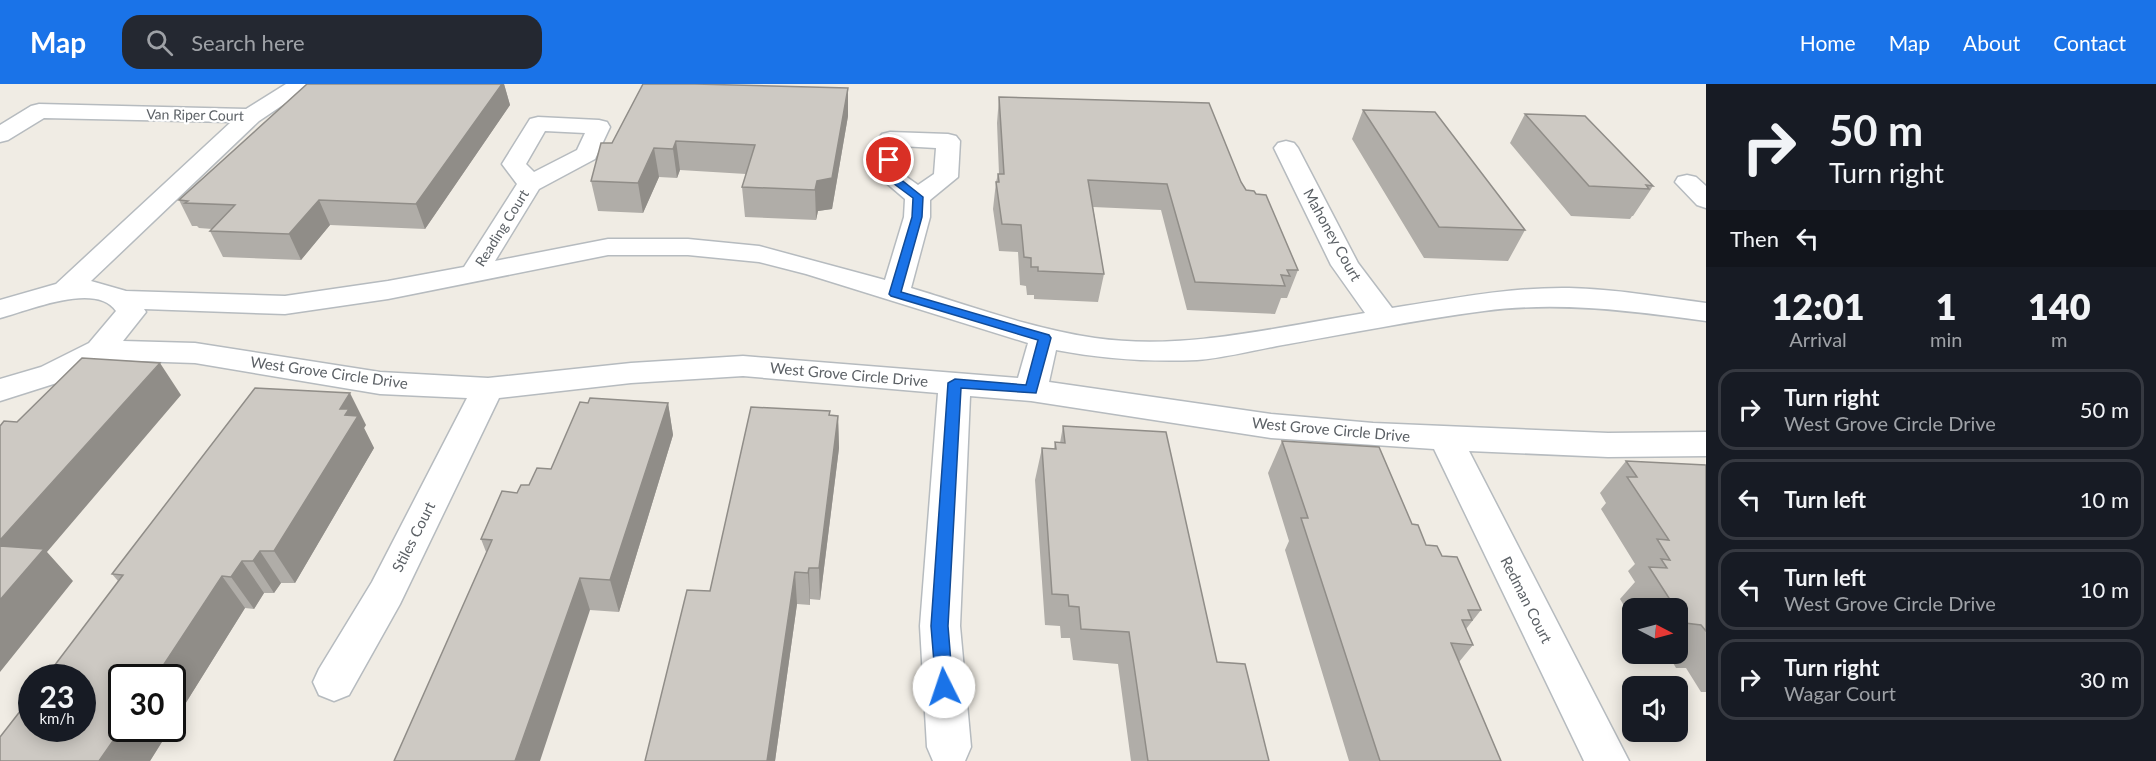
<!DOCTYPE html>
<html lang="en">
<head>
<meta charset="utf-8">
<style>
	body { margin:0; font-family:Lato,sans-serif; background:#242831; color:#f1f3f6; height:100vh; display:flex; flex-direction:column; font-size:22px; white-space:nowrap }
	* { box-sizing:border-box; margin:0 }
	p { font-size:20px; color:#9ea1a6 }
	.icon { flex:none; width:33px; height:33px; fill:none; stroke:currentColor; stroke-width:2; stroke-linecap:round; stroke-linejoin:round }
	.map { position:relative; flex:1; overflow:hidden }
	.drawer { display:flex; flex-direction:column; background:#171b24; width:450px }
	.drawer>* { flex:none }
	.guide { background:#171b24; color:#f1f3f6; overflow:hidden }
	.needle { width:39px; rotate:96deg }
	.buttons { position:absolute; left:1622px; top:514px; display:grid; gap:12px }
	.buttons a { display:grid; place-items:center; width:66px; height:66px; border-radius:12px; background:#171b24; box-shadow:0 3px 15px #0003; font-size:30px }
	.speed { position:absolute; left:18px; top:580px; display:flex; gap:12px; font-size:30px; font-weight:700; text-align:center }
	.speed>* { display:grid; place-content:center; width:78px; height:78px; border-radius:50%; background:#171b24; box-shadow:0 3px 15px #0003; line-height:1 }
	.speed small { font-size:15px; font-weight:400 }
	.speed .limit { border:3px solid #111; border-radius:9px; background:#fff; color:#111 }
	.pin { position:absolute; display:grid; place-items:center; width:51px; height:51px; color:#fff; margin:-26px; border:3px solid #fff; border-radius:50%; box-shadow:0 2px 6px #0007 }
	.me { position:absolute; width:66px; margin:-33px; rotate:356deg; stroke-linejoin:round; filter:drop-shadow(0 0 4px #0008) }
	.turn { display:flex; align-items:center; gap:21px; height:126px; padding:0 24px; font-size:27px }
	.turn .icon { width:78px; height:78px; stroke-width:2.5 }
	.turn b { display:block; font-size:42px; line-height:51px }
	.then { display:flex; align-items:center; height:57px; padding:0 24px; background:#0003; gap:12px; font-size:22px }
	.eta { display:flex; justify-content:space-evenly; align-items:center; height:102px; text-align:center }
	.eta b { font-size:36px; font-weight:800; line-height:42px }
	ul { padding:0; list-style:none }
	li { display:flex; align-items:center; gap:18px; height:81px; margin:0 12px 9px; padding:0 12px; border:3px solid #363941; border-radius:18px }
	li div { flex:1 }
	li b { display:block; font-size:22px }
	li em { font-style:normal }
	header { display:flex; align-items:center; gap:36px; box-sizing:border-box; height:84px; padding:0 30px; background:#1a73e8; color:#fff }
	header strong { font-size:28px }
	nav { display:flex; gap:33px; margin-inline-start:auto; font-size:21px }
	.search { width:420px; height:54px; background:#242831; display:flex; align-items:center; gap:15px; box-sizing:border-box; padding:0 21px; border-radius:18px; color:#9ea1a6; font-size:22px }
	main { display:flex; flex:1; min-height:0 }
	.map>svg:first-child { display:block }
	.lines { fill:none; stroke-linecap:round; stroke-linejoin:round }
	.minor-casing { stroke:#b6bbbf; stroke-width:3 }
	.minor { fill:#fff; fill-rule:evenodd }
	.wall { fill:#b0ada8 }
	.shaded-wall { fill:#908d88 }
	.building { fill:#cdc9c3; stroke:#908d88; stroke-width:1.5 }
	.route { fill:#1a73e8; stroke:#114b97; stroke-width:1.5 }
	.labels { text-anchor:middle; stroke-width:4.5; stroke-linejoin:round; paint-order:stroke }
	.far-street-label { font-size:14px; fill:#5c6166; stroke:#fff }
	.street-label { font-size:15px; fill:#5c6166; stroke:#fff }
</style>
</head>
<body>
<header>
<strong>Map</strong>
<div class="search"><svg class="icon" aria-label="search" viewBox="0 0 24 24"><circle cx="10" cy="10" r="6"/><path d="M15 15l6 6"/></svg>Search here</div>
<nav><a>Home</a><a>Map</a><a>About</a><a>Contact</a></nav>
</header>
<main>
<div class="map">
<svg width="1706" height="677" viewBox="0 0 1706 677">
	<rect width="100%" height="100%" fill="#f0ece4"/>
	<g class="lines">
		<g class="minor-casing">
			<path id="minor" d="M286,0h26l-4,4 -49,33 -168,160 35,10 159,5 103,-15 76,-14 53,-83 -15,-20 28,-45 8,-2 61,3 8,2 3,5 -15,32 -56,30 -44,72 113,-22h80l71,7 126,34 19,-63 1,-18 -28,-24 1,-36 4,-5 8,-2 58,2 8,2 4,5 -2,36 -28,23v17l-19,71c60,18 121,41 184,50 90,13 182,-11 270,-25l-34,-48 -57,-117 4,-5 8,-2 8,2 4,5 60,115 34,45c59,-9 118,-21 177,-20 46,1 92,9 137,15v18c-74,-10 -147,-20 -222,-10 -69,9 -138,23 -207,35 -26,5 -54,12 -80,14 -48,2 -94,-1 -141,-10l-7,32 222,32 102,9 235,10 98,-1v24l-98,1 -139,-6 160,310h-45l-150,-312 -163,-11 -240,-37 -61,-5 -10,230 11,121 -6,14h-32l-6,-14 -7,-121 18,-233 -195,-17 -112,7 -132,15 -99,206 -51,91 -15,6 -15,-6 -6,-13 6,-13 53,-87 95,-184 -87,-4 -185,-31 -90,-3 -42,21 -63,20v-22l41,-12 48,-24 27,-32c-20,-30 -89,0 -116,7v-18l56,-16 175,-162 -187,-4 -36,22 -8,2v-17l31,-19 8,-2 207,5zM545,47l40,2 -8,17 -43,22 -8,-8zM901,62l35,2 -2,26 -16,11 -17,-12zM608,171h80l71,7 47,12 222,69 -10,35 -275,-22 -112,7 -143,15 -108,-6 -185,-29 -72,-2 23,-29 -2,-3 141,5 103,-15z
				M1687,91l9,2 10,9v22l-9,-3 -22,-23 3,-5z"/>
		</g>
		<use href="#minor" class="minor"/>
	</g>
	<path class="wall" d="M307,0h197l6,21 -85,124 -95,-4 -29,35 -78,-3 -13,-26 2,-2 -13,-1 -2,-2h-5l-13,-26z
		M999,13l242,85 5,8 10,4 42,76 -11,28h-6l-6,16 -88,-4 -26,-100 -68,-3 11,67 -6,28 -64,-3v-4h-7l-1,-9 -6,-1 -2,-33 -19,-1 -6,-42 3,-27 2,-8h1l-2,-51z
		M1363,26l162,120 -17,31 -84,-3 -72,-119z
		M1525,30l128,72 -20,30h-1l-2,3 -59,-3 -61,-73z
		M848,32l-16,93 -14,2 -2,9 -71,-3 -3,-30 4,-13 -66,-4 -3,8 -18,-1 -16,36 -45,-2 -7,-30 21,-38z
		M668,319l5,32 -54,177 -29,-2 -104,-58 -5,-13 36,-46 12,-8 22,-16z
		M830,327v4l8,1 1,32 -19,152 -10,-1v6l-13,-1 -22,157h-130l65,-170z
		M366,341l-2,3 10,20 -79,135h-14l-7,10h-10l-10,16 -9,-1 -73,117v-47l-2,51 -20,32h-150l118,-180 -6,-7z
		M1063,342l154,236 52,99h-138l-13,-97 -45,-4 -3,-22h-9l-1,-12 -15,-1 -10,-145 7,-32 12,1 1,-7 5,1z
		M1282,357l130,83 14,21 16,11 39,54 -15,19 7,16 -14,17 42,99h-152l-64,-211 4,-9 -21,-68z
		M1626,377l80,4v227h-5l-15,-24h-10l-7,-12 -16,-2h24v-45h-45v10l-12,-20 15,-17 -7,-11 7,-7 -34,-55 5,-6 -6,-10z"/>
	<path class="shaded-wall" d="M502,0h2l6,21 -85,124 -9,-25z
		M848,4v28l-16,93 -14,2 -2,9 -1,-30 2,-9z
		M676,57l4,29 -3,8 -4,-29z
		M654,64l5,29 -16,36 -5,-30z
		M319,116l11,25 -29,35 -12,-26z
		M160,279l21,32 -134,157 26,29 -73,91v-132z
		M350,309l16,32 -2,3 10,20 -79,135 -21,-32 66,-142z
		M668,319l5,32 -54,177 -9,-32z
		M838,332l1,32 -19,152 -1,-32z
		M260,467l21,32 -7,10 -21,-32z
		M242,477l22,32 -10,16 -23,-32z
		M809,484l1,31v6l-2,-32z
		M795,488l2,32 -22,157h-8z
		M222,492l23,32 -73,117v-47h-17z
		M580,494l10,32 -50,151h-25z
		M122,644v1h48l-20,32h-51z"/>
	<path class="building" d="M307,0h195l-86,120 -97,-4 -30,34 -79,-3 25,-26 -50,-2 3,-2 -9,-1z
		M643,0h52l153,4 -16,90 -15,3 -2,9 -73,-3 13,-42 -79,-4 -3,8 -19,-1 -16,35 -47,-2 10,-38h11z
		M999,13l210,6 32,79 5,8 8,1 2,3 10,1 32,75h-11l3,6 -9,-1 4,11 -90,-4 -28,-98 -79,-4 16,94 -66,-3v-4h-7v-9l-7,-1 -3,-32 -19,-1 -6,-42h3l-1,-8h6z
		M1363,26l72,2 90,118 -86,-3z
		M1525,30l60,2 68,70 -7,-1 3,4 -60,-3z
		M82,274l78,5 -160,177v-114l4,-5 13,1z
		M255,304l95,5 -10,16h9l-4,6 13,1 -84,135h-14l-7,10h-11l-11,16 -9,-1 -67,102h-33v50l-23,33h-99v-24l32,-41v33h50v-51h-37l78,-103 -11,-1z
		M590,314l78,5 -58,177 -30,-2 -65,183h-121l98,-221 -11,-1 21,-48 15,2 4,-8h8l8,-17 14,1 29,-67 8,1z
		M751,323l79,4 -1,4 9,1 -19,152h-10l-1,5 -13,-1 -28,189h-122l42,-171 23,1z
		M1063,342l103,6 51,230 28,2 24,97h-121l-19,-129 -48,-3 -2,-22 -10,-1 -1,-11 -16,-1 -10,-146 14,1 -1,-7 10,1z
		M1282,357l97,6 33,77 6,1 8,20 11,1 5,10 15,1 24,53h-13l4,10h-10l11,25 -22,-2 50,118h-121l-79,-243h7z
		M1626,377l80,4v166l-5,-6 -16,-2 -8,-12v-2h-1l-27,-42 18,1 -6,-9 9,1 -13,-21 12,1 -42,-63h10z
		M0,462l44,3 -44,51z"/>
	<path class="route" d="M885,74h7l2,16 29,23 -1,20 -21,75 148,43 2,3 -15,55 -75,-5 -13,238 5,61 -3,5 -6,2 -6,-2 -2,-5 -5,-61 17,-243 7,-4 71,6 12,-45 -147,-44 -2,-2 23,-77 1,-19 -28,-21z"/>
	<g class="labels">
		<g class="far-street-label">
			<text transform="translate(195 31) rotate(1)" y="5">Van Riper Court</text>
			<text transform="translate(502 144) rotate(-58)" y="5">Reading Court</text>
		</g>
		<g class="street-label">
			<text transform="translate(1332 151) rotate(61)" y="5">Mahoney Court</text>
			<text transform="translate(329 289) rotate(8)" y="5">West Grove Circle Drive</text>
			<text transform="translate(849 291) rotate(5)" y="5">West Grove Circle Drive</text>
			<text transform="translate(1331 346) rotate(5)" y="5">West Grove Circle Drive</text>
			<text transform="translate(414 453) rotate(-63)" y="5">Stiles Court</text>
			<text transform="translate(1526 516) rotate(63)" y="5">Redman Court</text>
		</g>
	</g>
</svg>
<div class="buttons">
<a><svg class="needle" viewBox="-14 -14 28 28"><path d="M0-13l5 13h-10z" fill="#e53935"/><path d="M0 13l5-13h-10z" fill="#9ea1a6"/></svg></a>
<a><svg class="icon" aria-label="sound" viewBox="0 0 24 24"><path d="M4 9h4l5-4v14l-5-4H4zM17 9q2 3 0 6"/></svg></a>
</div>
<div class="speed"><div>23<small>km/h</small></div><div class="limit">30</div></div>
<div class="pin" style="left:889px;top:76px;background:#d93025"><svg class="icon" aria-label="arrive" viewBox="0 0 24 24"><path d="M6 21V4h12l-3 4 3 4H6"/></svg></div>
<svg class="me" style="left:944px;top:603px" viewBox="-20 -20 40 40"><circle r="19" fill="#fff"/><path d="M0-13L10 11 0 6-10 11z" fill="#1a73e8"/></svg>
</div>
<section class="drawer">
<div class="guide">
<div class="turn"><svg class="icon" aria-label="right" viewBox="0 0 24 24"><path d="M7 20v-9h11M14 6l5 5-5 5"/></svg><div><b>50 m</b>Turn right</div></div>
<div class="then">Then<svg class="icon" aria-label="left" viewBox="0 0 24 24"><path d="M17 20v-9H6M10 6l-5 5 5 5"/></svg></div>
</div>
<div class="eta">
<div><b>12:01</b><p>Arrival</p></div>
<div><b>1</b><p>min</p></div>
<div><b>140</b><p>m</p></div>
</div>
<ul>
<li><svg class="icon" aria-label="right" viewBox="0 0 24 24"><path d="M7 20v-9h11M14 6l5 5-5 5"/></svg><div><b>Turn right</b><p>West Grove Circle Drive</p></div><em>50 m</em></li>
<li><svg class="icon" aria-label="left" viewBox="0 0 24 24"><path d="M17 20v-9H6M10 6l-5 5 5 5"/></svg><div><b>Turn left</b></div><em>10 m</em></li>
<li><svg class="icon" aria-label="left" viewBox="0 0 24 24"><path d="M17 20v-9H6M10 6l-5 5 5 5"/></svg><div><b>Turn left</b><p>West Grove Circle Drive</p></div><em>10 m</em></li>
<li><svg class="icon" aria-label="right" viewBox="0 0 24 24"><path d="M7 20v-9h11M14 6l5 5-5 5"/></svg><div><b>Turn right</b><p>Wagar Court</p></div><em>30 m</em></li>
</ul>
</section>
</main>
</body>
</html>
